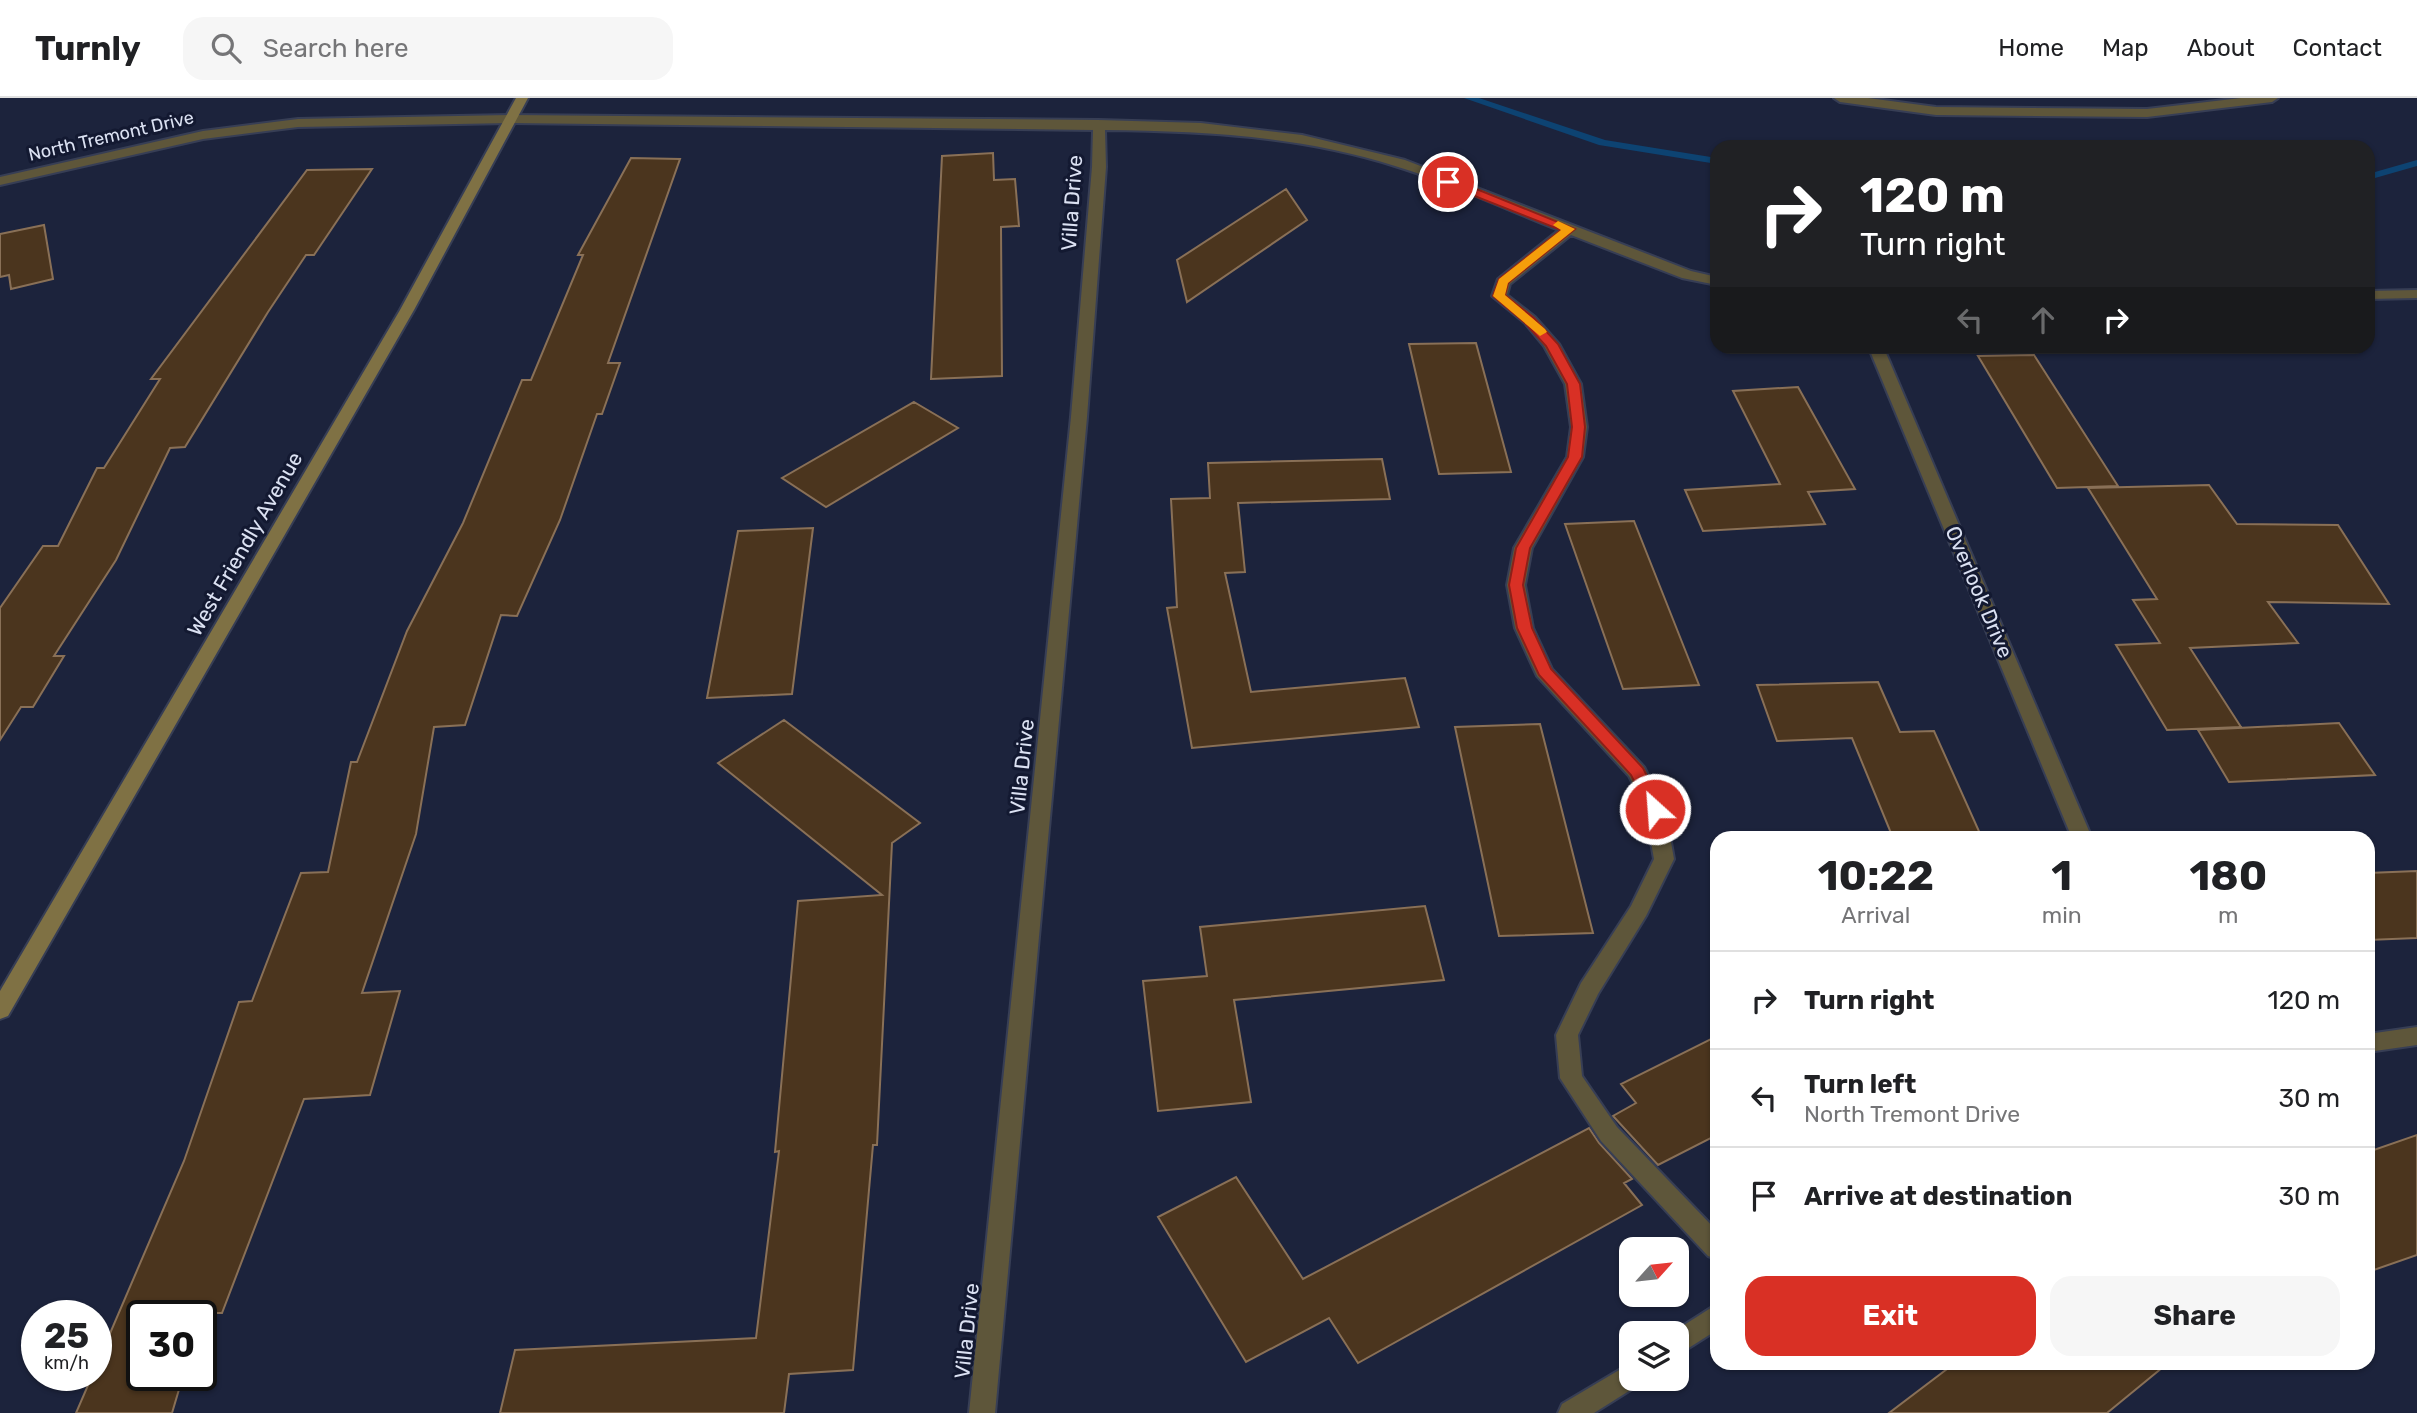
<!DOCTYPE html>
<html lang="en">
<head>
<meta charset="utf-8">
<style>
	body { margin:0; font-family:Rubik,sans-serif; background:#f6f6f6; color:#202124; height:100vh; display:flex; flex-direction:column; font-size:26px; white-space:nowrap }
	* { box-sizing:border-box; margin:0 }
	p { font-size:23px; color:#757577 }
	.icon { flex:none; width:38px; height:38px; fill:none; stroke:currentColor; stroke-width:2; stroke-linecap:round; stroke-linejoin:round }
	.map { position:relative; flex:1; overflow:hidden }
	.details { position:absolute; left:1710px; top:733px; width:665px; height:539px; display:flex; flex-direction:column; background:#fff; border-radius:21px; box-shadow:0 2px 5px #0004 }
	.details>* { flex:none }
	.hud { position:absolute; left:1710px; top:42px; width:665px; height:214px; border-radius:21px; box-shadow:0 2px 5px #0004; background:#202124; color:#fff; overflow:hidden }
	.needle { width:46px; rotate:63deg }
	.buttons { position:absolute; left:1619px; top:1139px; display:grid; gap:14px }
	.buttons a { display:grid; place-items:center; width:70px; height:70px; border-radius:14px; background:#fff; box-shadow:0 2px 5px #0004; font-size:35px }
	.speed { position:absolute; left:21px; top:1202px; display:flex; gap:14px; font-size:35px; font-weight:700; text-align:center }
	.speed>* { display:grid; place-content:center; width:91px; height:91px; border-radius:50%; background:#fff; box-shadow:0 2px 5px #0004; line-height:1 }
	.speed small { font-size:18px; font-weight:400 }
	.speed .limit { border:4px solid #111; border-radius:10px; background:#fff; color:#111 }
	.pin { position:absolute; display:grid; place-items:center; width:60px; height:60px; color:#fff; margin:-30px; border:4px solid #fff; border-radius:50%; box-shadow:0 2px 7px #0007 }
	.me { position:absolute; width:77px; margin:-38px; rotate:334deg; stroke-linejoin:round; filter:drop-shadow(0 0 5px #0008) }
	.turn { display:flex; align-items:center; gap:24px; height:147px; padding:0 35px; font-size:32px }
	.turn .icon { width:91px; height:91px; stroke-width:2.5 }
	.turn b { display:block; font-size:49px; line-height:60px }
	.lanes { display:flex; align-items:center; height:66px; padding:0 35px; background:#0003; justify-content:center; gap:35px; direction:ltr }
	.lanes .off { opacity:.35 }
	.eta { display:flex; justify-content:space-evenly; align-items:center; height:119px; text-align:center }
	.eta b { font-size:42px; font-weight:700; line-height:49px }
	.primary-button { display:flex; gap:14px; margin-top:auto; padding:14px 35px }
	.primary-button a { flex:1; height:80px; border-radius:21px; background:#d93025; color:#fff; font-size:28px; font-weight:700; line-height:80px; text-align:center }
	.primary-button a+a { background:#f6f6f6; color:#202124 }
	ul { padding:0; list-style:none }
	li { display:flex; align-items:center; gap:21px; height:98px; padding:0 35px; border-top:2px solid #e0e0e0 }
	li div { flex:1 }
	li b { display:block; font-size:26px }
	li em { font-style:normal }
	header { display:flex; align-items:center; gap:42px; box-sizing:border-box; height:98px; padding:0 35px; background:#fff; border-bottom:2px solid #e0e0e0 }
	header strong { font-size:33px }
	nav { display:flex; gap:38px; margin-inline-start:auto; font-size:24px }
	.search { width:490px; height:63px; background:#f6f6f6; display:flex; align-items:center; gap:18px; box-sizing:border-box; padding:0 24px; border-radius:21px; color:#757577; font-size:26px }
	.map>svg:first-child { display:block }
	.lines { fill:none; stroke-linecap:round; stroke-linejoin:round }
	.stream { fill:#0d4372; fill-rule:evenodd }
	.building { fill:#4b351e; stroke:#897057; stroke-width:2 }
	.service-casing { stroke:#373e55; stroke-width:4 }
	.minor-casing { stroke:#373e55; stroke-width:4 }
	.secondary-casing { stroke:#373e55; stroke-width:4 }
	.service { fill:#5e563a; fill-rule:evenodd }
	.minor { fill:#5e563a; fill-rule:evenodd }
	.secondary { fill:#7f7144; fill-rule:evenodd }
	.route { fill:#d93025; stroke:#8d1f18; stroke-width:2 }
	.slow { fill:#f59e0b }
	.labels { text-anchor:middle; stroke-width:6; stroke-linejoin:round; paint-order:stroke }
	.far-street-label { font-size:18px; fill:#dbe1f2; stroke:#131931 }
	.street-label { font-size:21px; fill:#dbe1f2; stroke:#131931 }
</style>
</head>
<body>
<header>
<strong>Turnly</strong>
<div class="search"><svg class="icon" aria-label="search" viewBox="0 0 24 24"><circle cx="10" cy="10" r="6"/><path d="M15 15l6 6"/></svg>Search here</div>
<nav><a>Home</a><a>Map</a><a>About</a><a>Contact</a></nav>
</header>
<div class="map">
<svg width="2417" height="1315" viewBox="0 0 2417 1315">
	<rect width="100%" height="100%" fill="#1c233c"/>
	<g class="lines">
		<path class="stream" d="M1464,0h15l126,42 112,18v6l-118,-19z
			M2417,62v6l-49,14v-6z"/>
	</g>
	<path class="building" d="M993,55l1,27 21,-1 4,47 -18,1 1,149 -71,3 11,-223z
		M631,60l49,1 -72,204h12l-18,51h-5l-37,106 -43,96 -16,-1 -36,110 -31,2 -18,107 -54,159 38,-2 -30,104 -66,4 -82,214h-21l-1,3h-58v60h41l-11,37h-96l16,-37h4v-10l88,-205 55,-159 13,-1 49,-128 27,-1 23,-110h6l50,-131 56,-108 59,-143h9l52,-125h-5z
		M372,71l-58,86h-8l-38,57 -83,135 -15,1 -54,112 -62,96h10l-31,51h-12l-21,33v-132l43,-62h15l39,-78h7l56,-89h-9l156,-209z
		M1286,91l21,31 -120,82 -10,-42z
		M44,127l9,54 -42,10 -2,-14 -9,2v-43z
		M1476,245l35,129 -72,2 -30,-130z
		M2034,257l84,131 -61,2 -79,-132z
		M1798,289l57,102 -47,3 17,32 -122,7 -18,-41 95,-6 -47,-93z
		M914,304l44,26 -132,79 -44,-29z
		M1382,361l8,40 -152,4 7,69 -20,1 26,119 154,-14 14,49 -227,21 -25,-140 10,-1 -6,-108 39,-1 -2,-35z
		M2209,387l28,39 101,1 51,79 -121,-2 30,41 -108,5 51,79 -74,3 -51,-85 44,-2 -27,-43 24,-1 -69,-111z
		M1634,423l65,164 -76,4 -58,-165z
		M813,430l-21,166 -85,4 31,-167z
		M1878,584l22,50 34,-1 48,107h-89l-41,-100 -75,3 -20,-56z
		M784,622l136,103 -28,20 -15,302h-4l-20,225 -64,4 -5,39h-284l15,-63 241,-12 23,-187 -4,1 23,-251 84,-6 -164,-132z
		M2339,625l36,52 -146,7 -31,-52z
		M1540,626l53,209 -94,3 -44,-209z
		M2417,773v67l-49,2v-67z
		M1425,808l19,74 -210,20 17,102 -93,9 -15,-130 64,-5 -7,-49z
		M1717,938v99l-59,30 -45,-49 23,-13 -15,-19z
		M1589,1030l10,15 33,36 -8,4 18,22 -284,158 -29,-45 -83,44 -88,-145 78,-40 67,102z
		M2417,1037v120l-49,17v-120z
		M1955,1265h213l-61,50h-218z"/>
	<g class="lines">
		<g class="service-casing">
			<path id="service" d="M2417,929v18l-49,7v-18z"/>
		</g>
		<g class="minor-casing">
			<path id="minor" d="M1834,0h34l68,9 211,2 94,-11h37l-6,4 -125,15 -211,-2 -96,-13z
				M511,17l588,5 102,3 101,12 103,25 286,111 26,6v8l-35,-7 -111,-43 -61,49 -3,11 28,22 24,27 22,40 6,43 -4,30 -51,91 -7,37 8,43 19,41 92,98 21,42 9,50 -28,57 -48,78 -20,41 4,41 35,51 100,104v28l-9,-3 -107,-115 -41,-63 -4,-43 25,-52 50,-77 23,-47 -9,-50 -16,-33 -92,-100 -22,-48 -8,-43 7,-37 53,-91 4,-30 -6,-43 -21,-38 -19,-23 -33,-27 6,-17 61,-49c-54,-21 -108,-47 -164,-64 -94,-30 -192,-35 -290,-36l1,37 -19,250 -92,996h-26l102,-996 21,-250 1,-37 -582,-7 -213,4 -95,12 -203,46v-8l203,-46 95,-12z
				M2417,192v8l-49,1v-8z
				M1868,248h15l209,492h-20z
				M1717,1206v26l-41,26v-22h-6z
				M1631,1265v16h11l-2,5 -46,29h-36l4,-9z"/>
		</g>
		<g class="secondary-casing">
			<path id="secondary" d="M516,0h12l-114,212 -406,706 -8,3v-28l400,-681z"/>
		</g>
		<use href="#service" class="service"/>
		<use href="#minor" class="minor"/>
		<use href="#secondary" class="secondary"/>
	</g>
	<path class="route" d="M1444,81h8l123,50 -67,54 -3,12 29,23 24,26 22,40 5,43 -3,30 -52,91 -7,37 9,43 19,41 92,99 21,41 -3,4h-11l-19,-38 -92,-100 -22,-47 -8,-43 7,-37 52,-91 4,-30 -5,-43 -21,-38 -21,-23 -32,-27 6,-17 62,-49 -117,-46z"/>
	<path class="slow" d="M1558,123l17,8 -67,54 -3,12 40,34 2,3 -7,4 -47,-40 6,-17 62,-49 -8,-5z"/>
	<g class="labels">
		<g class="far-street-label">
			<text transform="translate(111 38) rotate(-13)" y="6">North Tremont Drive</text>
		</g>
		<g class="street-label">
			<text transform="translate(1072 105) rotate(-86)" y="7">Villa Drive</text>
			<text transform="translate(245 446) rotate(-60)" y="7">West Friendly Avenue</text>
			<text transform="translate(1979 494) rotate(67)" y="7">Overlook Drive</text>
			<text transform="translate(1022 669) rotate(-84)" y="7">Villa Drive</text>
			<text transform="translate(967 1233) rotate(-84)" y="7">Villa Drive</text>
		</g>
	</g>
</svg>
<div class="buttons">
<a><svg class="needle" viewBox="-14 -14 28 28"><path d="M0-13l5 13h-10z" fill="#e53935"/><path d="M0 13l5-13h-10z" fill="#757577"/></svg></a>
<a><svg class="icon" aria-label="layers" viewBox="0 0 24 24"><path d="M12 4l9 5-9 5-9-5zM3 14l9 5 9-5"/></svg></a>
</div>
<div class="speed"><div>25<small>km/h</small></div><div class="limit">30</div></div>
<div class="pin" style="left:1448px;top:84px;background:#d93025"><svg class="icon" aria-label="arrive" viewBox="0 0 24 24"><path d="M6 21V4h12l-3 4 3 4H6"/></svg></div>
<svg class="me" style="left:1655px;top:711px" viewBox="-20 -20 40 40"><circle r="17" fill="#d93025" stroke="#fff" stroke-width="3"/><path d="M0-11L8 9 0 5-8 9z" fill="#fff"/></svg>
<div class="hud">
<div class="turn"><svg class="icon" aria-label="right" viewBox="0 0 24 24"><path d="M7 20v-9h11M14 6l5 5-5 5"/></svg><div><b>120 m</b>Turn right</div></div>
<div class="lanes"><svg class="icon off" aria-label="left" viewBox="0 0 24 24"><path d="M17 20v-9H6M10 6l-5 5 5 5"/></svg><svg class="icon off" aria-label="ahead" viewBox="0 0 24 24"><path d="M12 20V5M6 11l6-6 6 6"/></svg><svg class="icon" aria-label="right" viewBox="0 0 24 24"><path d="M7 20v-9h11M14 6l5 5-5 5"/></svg></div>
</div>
<section class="details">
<div class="eta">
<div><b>10:22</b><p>Arrival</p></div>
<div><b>1</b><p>min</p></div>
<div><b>180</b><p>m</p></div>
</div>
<ul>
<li><svg class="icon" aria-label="right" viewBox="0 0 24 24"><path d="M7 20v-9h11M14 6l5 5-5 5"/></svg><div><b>Turn right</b></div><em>120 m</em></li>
<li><svg class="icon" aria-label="left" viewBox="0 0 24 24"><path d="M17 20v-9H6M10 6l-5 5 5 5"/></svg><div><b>Turn left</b><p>North Tremont Drive</p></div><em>30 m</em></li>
<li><svg class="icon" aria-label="arrive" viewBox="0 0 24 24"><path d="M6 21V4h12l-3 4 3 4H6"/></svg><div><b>Arrive at destination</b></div><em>30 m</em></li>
</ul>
<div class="primary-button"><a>Exit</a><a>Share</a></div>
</section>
</div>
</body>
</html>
